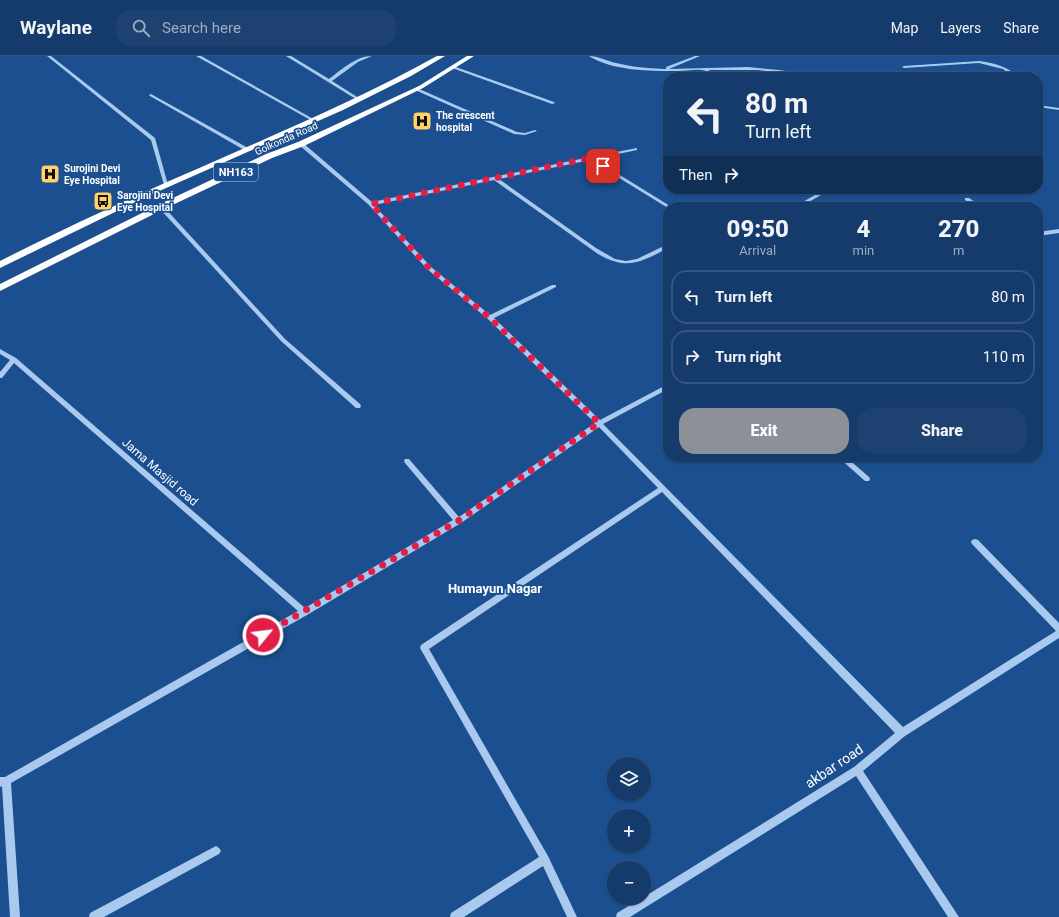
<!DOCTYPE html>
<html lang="en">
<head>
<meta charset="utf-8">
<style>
	body { margin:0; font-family:Roboto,sans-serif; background:#1d4271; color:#f1f3f6; height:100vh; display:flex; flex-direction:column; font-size:15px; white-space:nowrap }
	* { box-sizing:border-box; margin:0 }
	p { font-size:13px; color:#9dadc1 }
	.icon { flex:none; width:22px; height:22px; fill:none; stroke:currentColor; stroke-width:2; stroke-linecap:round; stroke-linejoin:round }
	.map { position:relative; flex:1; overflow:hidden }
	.drawer { position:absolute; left:663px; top:146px; width:380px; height:260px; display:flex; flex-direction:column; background:#143b6b; border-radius:16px; box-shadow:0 1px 3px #0004,0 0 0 1px #33557e }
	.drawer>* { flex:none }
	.guide { position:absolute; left:663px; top:16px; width:380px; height:122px; border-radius:16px; box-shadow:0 1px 3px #0004,0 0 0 1px #33557e; background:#143b6b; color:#f1f3f6; overflow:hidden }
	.controls { position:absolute; left:607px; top:701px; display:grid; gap:8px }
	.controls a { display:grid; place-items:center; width:44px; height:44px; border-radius:50%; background:#143b6b; box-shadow:0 1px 3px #0004,0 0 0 1px #33557e; font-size:20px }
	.pin { position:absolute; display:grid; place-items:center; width:34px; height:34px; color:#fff; margin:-17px; border-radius:8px; box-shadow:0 2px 6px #0006 }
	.me { position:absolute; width:44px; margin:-22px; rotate:61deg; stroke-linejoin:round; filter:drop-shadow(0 0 3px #0008) }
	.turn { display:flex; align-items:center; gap:14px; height:84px; padding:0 16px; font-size:18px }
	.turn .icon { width:52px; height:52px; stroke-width:2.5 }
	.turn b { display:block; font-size:28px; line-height:34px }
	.then { display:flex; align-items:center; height:38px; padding:0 16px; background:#0003; gap:8px; font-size:15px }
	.eta { display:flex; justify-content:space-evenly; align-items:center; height:68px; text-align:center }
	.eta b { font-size:24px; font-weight:800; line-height:28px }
	.cta { display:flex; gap:8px; margin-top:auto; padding:8px 16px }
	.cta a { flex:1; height:46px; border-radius:16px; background:#8c9099; color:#fff; font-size:16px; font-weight:800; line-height:46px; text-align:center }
	.cta a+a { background:#1d4271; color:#f1f3f6 }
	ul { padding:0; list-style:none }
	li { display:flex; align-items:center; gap:12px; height:54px; margin:0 8px 6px; padding:0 8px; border:2px solid #33557e; border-radius:16px }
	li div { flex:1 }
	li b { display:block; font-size:15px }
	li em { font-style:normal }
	header { display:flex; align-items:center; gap:24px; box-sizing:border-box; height:56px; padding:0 20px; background:#143b6b; border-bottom:1px solid #33557e }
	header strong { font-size:19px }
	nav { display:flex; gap:22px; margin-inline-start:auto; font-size:14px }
	.search { width:280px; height:36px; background:#1d4271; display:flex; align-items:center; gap:10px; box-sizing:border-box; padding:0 14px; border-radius:16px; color:#9dadc1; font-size:15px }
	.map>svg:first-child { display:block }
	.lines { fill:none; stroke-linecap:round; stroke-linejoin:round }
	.minor { fill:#a9c9ee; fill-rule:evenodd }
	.highway { fill:#fff; fill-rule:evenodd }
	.route { stroke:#e11d48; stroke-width:7; stroke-dasharray:0 12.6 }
	.labels { text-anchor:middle; stroke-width:3.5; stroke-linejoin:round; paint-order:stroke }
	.far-poi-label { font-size:10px; font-weight:bold; fill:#fff; stroke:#1b4f8f; text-anchor:start }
	.far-street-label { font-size:10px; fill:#fff; stroke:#1b4f8f }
	.shield { fill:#1b4f8f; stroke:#bbcadd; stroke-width:1 }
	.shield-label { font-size:11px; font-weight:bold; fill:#fff }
	.street-label { font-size:12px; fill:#fff; stroke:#1b4f8f }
	.neighbourhood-label { font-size:13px; font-weight:bold; fill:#fff; stroke:#1b4f8f }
	.near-street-label { font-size:14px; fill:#fff; stroke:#1b4f8f }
</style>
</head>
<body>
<header>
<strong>Waylane</strong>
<div class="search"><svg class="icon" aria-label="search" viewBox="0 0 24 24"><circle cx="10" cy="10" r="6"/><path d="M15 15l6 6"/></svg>Search here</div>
<nav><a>Map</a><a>Layers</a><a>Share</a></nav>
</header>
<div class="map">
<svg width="1059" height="861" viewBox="0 0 1059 861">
	<rect width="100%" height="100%" fill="#1b4f8f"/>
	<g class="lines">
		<path class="minor" d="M47,0h4l104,82 13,47v1l-4,-1 -13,-45z
			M196,0h5l116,65 -3,1z
			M286,0h5l38,23c12,-9 27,-23 43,-23l-14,6 -26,19 30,19 -3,1z
			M589,0c9,0 18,5 27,7 16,4 31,5 47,6h3v-2l29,-11h5l-31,13 78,-2 32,3 45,7h-10l-56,-7h-50l14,7c-8,0 -13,-6 -20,-7 -8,-1 -17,1 -25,1 -28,0 -64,0 -88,-15z
			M979,5c14,2 29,5 39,16h-4l-11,-8 -24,-6 -75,5 -2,-1 2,-1z
			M453,10l101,36 1,1 -3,1 -100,-36 -1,-1z
			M415,32h2l100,44 8,1 10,-3 2,1 -12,4 -11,-1 -99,-44z
			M151,38l99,55v1l-4,1 -96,-55 -1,-1z
			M1038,49l21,3v2l-21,-3z
			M299,87h4l69,59 218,-45 47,-9v2l-43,9 76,47v1h-2v1l-78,-48 -91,19 97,69 19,11 11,2 11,-2 31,-15v4c-27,14 -41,23 -70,6l-104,-74 -120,25 57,62 59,48 62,-30h4v2l-62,31 106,102 68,-36v5l-65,35 300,303 153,-96 -84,-87 -1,-2 1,-2 3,-1 3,1 81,83v15l-154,98 -42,35 96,146h-11l-92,-141 -226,141h-14l1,-4 25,-15h2v-1l210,-130 41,-34 -233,-241 -233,157 119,207 29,61h-10l-24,-51 -79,51h-14l1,-4 88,-56 -119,-209 1,-3 237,-157 -59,-61 -138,96 -154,92 -296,168 9,134h-10l-8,-131 -2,1v-10h5l293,-166 -284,-248 -12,15h-2v-6l10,-12 -10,-6v-5l16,9 289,250 148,-88 -48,-57 -1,-2 1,-2h4l50,58 136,-94 -107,-104 -61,-50 -58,-64 -70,-60z
			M826,133l4,1 -25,14 3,3h-5l-4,-3z
			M965,142h4l14,9h-6l-12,-7z
			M159,150h4l122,133 75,65 1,2 -1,2h-4l-75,-67 -122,-133z
			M1059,173v4l-21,3v-4z
			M1038,240l6,3 -3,2 -3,-1z
			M838,401h8l23,20 1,2 -1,2h-4z
			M216,790l3,2 2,3 -2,3 -115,63h-15l1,-4z"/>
		<path class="highway" d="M437,0h8l-34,20 -68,34 -195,86 -148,72v-7c65,-33 130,-63 197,-92 81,-36 163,-70 240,-113z
			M467,0h7l-51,32 -119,58 -32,12 -108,51 -164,82v-7l158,-79 108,-51 32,-12 121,-56z"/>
	</g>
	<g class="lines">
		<path class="route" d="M263,579l195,-114 141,-98 -109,-105 -61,-50 -58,-64 219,-46 13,8"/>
	</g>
	<defs>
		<g id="hospital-square" transform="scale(1)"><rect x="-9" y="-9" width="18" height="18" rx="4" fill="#ffd166" stroke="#1b4f8f"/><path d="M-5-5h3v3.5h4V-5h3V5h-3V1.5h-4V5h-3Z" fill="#111"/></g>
		<g id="bus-square" transform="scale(1)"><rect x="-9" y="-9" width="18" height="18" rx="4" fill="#ffd166" stroke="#1b4f8f"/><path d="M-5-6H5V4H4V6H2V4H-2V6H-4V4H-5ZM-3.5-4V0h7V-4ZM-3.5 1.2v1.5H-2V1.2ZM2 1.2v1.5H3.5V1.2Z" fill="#111"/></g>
	</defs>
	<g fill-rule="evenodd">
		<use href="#hospital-square" x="422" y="65"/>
		<use href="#hospital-square" x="50" y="118"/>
		<use href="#bus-square" x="103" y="145"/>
	</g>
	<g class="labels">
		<g class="far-poi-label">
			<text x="436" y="63">The crescent<tspan x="436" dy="12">hospital</tspan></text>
			<text x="64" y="116">Surojini Devi<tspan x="64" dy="12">Eye Hospital</tspan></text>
			<text x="117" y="143">Sarojini Devi<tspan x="117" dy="12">Eye Hospital</tspan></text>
		</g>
		<g class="far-street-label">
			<text transform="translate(286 82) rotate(-24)" y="4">Golkonda Road</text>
		</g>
		<rect class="shield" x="214" y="107" width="44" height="18" rx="3"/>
		<g class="shield-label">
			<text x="236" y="120">NH163</text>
		</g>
		<g class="street-label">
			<text transform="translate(160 416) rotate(41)" y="4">Jama Masjid road</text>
		</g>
		<g class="neighbourhood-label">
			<text x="495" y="537">Humayun Nagar</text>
		</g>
		<g class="near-street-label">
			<text transform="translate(834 710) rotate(-34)" y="5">akbar road</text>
		</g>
	</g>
</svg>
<div class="controls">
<a><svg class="icon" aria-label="layers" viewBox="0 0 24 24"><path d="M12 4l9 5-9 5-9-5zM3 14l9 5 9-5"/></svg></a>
<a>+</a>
<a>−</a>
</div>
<div class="pin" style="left:603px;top:110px;background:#d93025"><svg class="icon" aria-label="arrive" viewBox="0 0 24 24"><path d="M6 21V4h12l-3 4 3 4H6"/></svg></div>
<svg class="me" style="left:263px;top:579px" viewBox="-20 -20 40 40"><circle r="17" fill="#e11d48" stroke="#fff" stroke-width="3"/><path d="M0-11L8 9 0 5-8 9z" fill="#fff"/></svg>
<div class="guide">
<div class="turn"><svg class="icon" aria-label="left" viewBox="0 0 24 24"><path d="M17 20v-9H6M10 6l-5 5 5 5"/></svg><div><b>80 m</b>Turn left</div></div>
<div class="then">Then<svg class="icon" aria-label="right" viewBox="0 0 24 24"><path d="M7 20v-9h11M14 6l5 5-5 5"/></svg></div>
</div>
<section class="drawer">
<div class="eta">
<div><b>09:50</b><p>Arrival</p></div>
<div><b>4</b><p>min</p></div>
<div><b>270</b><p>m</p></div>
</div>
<ul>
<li><svg class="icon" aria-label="left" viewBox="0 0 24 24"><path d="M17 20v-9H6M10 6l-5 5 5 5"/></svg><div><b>Turn left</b></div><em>80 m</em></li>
<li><svg class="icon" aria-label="right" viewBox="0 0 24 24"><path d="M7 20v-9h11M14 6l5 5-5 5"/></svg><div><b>Turn right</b></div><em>110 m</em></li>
</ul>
<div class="cta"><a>Exit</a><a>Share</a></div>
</section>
</div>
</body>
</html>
